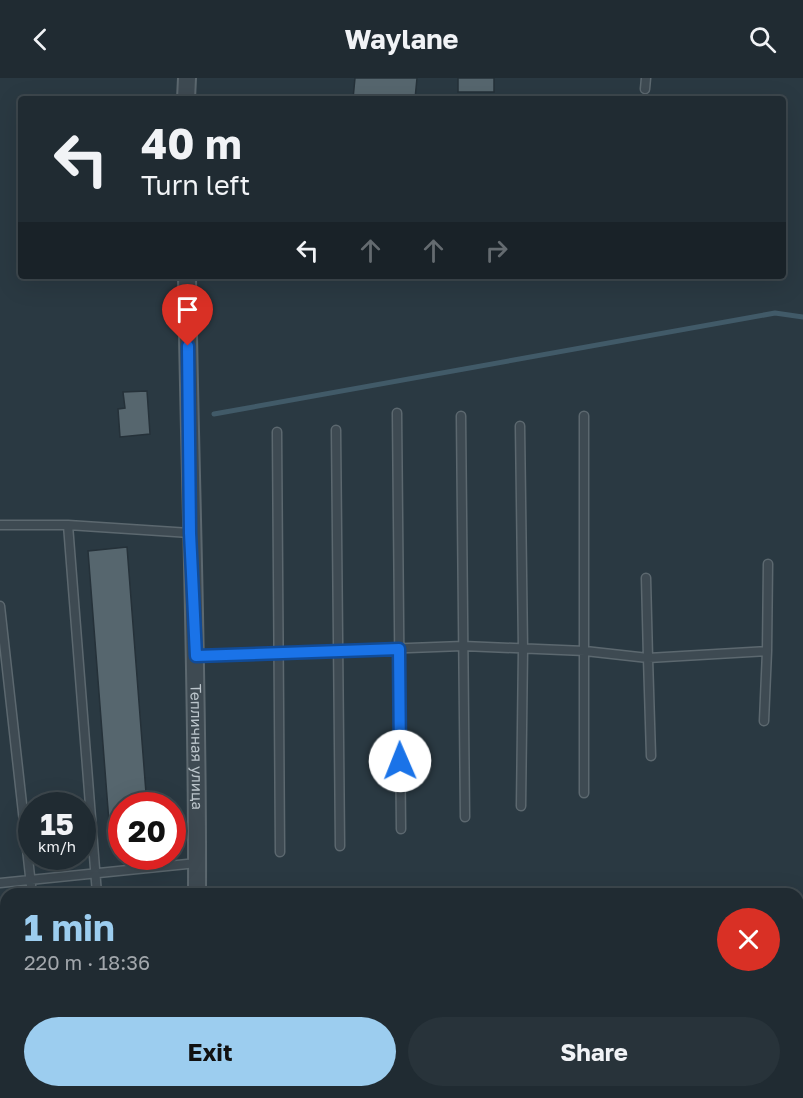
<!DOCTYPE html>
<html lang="en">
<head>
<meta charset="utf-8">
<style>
	body { margin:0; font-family:"Golos Text",sans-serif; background:#28333a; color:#f1f3f6; height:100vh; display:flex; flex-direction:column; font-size:22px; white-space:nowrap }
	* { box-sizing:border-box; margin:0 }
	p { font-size:20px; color:#a2a7ac }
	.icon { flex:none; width:33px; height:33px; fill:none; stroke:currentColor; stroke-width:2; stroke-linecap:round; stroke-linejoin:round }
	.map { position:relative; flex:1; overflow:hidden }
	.panel { position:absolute; left:0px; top:810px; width:804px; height:210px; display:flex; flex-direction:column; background:#202b32; border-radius:18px 18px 0 0; box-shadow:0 6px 24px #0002,0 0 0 2px #3d474d }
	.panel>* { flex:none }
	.guide { position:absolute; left:18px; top:18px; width:768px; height:183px; border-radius:6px; box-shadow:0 6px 24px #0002,0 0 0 2px #3d474d; background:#202b32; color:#f1f3f6; overflow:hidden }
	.speed { position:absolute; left:18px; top:714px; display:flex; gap:12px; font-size:30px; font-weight:700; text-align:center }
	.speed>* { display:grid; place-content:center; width:78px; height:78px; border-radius:50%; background:#202b32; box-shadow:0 6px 24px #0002,0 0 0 2px #3d474d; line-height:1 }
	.speed small { font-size:15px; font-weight:400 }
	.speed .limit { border:9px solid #d22; background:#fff; color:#111 }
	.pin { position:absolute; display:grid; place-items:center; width:51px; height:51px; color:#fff; margin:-62px -26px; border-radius:50% 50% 50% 0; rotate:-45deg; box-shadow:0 0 6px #0007 }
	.pin .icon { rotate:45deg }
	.me { position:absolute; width:66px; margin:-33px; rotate:359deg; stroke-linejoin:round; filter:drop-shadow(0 0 4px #0008) }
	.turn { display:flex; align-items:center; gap:21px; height:126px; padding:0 24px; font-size:27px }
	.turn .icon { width:78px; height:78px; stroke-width:2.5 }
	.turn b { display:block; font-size:42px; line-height:51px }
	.lanes { display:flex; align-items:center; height:57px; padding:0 24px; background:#0003; justify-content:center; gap:30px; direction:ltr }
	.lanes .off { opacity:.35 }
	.round { display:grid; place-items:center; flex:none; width:63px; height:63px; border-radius:32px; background:#28333a }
	.headline { display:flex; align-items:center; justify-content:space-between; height:102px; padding:0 24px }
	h1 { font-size:36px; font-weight:700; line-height:45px; color:#9ccdef }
	.action { display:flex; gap:12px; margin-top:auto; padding:12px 24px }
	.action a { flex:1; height:69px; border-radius:36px; background:#9ccdef; color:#111; font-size:24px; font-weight:700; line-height:69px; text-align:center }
	.action a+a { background:#28333a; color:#f1f3f6 }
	header { display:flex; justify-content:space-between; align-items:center; height:78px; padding:0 24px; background:#202b32; font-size:27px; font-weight:700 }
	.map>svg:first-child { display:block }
	.green { fill:#2d4542 }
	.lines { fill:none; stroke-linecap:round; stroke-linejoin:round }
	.stream { stroke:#415a68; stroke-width:5 }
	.building { fill:#56666e; stroke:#253139; stroke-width:1.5 }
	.lane-casing { stroke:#5c686f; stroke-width:11 }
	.street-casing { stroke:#5c686f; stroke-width:20 }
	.lane { stroke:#3e4a52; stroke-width:8 }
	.street { stroke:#3e4a52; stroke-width:16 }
	.rail { stroke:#616f78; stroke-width:4.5; stroke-dasharray:6 6; stroke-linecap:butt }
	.route-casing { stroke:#114b97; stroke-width:15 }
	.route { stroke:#1a73e8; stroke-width:10 }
	.labels { text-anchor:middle; stroke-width:6; stroke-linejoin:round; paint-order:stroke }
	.street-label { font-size:15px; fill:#bbc5cb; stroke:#232f37 }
</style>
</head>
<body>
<header><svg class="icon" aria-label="back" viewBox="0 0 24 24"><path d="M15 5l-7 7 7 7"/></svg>Waylane<svg class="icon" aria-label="search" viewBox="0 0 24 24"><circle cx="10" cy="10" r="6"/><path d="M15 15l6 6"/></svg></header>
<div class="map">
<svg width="803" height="1020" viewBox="0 0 803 1020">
	<rect width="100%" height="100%" fill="#2a3942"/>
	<path class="green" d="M803,909v111h-539l-3,-4 537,-2v-104z"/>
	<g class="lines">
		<path class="stream" d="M214,336l561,-101 28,4"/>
	</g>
	<path class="building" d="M355,0h62l-2,21h-62z
		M458,0h36v14h-36z
		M147,313l3,43 -30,3 -2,-28 7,-1 -2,-16z
		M127,469l20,259h-25v42h-11l-23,-297z"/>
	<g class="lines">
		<g class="lane-casing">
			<path id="lane" d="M645,11l1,-11
				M397,335l4,416
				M461,338l4,401
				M520,348l3,223 -2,157
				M336,352l4,416
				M277,354l3,420
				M0,447h68l122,8
				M68,447l29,369
				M646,500l2,80 119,-7 1,-87
				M0,528l32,288
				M196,578l267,-10 122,5 63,7 3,98
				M764,643l3,-70
				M584,715v-377
				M0,805l197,-20
				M798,975l5,-2
				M665,1020l18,-6"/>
		</g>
		<g class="street-casing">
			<g id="street">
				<path d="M186,21l1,-21"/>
				<path id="s1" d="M187,198c3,206 11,412 10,618"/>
				<path d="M217,1014l1,6"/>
			</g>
		</g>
		<use href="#lane" class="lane"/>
		<use href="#street" class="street"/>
		<path class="rail" d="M798,857l5,-1
			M0,1002l6,-1"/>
	</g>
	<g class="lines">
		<g class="route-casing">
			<path id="route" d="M188,268l2,187 6,123 203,-7 1,112"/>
		</g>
		<use href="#route" class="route"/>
	</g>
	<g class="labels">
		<g class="street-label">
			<text dy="5" stroke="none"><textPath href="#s1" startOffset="471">Тепличная улица</textPath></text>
		</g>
	</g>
</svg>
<div class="speed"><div>15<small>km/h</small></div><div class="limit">20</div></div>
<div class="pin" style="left:188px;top:268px;background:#d93025"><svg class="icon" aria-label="arrive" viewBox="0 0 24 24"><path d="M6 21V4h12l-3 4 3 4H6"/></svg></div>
<svg class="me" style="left:400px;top:683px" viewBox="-20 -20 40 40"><circle r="19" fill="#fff"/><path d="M0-13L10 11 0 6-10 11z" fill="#1a73e8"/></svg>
<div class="guide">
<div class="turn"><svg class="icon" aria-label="left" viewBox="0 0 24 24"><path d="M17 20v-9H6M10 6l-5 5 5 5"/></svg><div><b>40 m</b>Turn left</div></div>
<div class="lanes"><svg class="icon" aria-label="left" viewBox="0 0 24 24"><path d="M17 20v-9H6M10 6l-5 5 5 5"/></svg><svg class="icon off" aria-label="ahead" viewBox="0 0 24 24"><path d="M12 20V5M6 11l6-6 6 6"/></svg><svg class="icon off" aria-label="ahead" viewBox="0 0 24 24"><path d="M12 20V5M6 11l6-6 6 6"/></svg><svg class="icon off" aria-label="right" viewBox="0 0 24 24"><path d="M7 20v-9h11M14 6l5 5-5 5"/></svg></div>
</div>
<section class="panel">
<div class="headline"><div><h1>1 min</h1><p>220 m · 18:36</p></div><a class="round" style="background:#d93025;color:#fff"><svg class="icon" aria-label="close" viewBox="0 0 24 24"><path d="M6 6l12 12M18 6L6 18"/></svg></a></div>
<div class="action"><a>Exit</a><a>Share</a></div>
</section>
</div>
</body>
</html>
